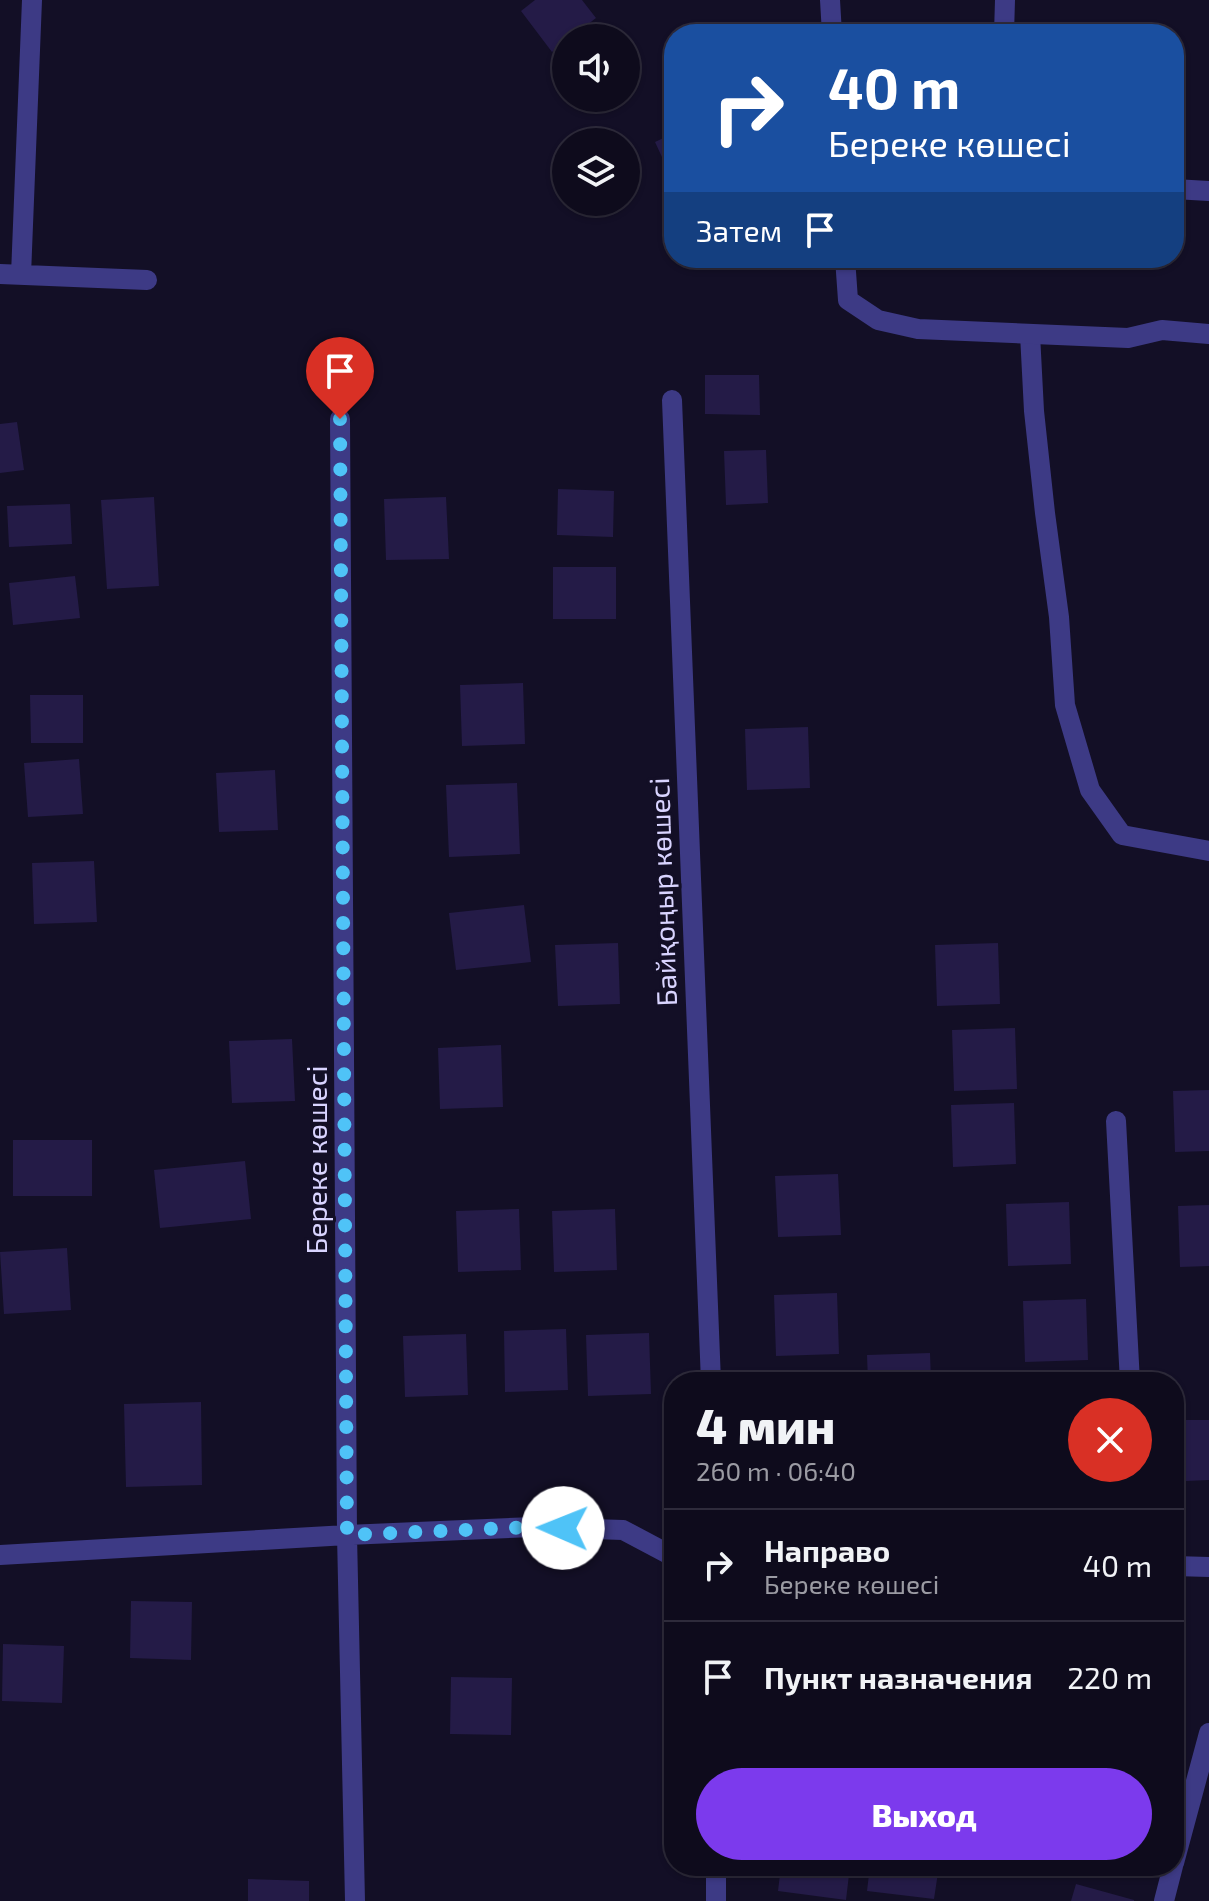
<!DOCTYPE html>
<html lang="ru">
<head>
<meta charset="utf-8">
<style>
	body { margin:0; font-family:"Exo 2",sans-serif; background:#1c1929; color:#f1f3f6; height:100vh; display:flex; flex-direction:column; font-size:30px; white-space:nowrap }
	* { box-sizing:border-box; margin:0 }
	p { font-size:26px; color:#9b9ba3 }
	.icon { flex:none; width:44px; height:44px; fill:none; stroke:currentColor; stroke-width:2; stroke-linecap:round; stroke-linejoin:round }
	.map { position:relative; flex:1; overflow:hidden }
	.side { position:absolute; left:664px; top:1372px; width:520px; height:504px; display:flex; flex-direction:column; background:#0e0b1c; border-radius:32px; box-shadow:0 2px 6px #0004,0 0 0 2px #2e2b3b }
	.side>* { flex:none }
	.hud { position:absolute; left:664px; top:24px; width:520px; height:244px; border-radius:32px; box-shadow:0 2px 6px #0004,0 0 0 2px #2e2b3b; background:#1a4fa0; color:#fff; overflow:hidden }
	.tools { position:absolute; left:552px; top:24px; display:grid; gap:16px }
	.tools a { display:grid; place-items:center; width:88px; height:88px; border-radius:50%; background:#0e0b1c; box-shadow:0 2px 6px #0004,0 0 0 2px #2e2b3b; font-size:40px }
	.pin { position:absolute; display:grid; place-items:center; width:68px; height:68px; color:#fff; margin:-82px -34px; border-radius:50% 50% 50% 0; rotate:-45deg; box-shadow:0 0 8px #0007 }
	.pin .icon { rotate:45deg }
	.me { position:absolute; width:88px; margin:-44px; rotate:271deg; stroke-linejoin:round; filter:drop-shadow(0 0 6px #0008) }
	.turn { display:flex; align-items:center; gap:28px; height:168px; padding:0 32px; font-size:36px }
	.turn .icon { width:104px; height:104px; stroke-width:2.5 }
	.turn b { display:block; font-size:56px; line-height:68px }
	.then { display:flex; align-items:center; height:76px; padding:0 32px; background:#0003; gap:16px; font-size:30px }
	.round { display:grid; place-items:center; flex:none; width:84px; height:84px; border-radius:42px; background:#1c1929 }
	.summary { display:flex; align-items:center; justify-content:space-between; height:136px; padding:0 32px }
	h1 { font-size:48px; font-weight:800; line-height:60px }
	.primary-button { display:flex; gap:16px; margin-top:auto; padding:16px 32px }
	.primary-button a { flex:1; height:92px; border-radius:48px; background:#7c3aed; color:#fff; font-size:32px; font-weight:800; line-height:92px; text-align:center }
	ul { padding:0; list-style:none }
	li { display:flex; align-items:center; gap:24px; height:112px; padding:0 32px; border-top:2px solid #2e2b3b }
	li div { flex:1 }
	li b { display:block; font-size:30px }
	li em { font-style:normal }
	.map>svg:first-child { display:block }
	.building { fill:#241b47 }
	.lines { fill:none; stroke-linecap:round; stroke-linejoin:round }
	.lane { stroke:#3d3a85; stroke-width:20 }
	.street { stroke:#3d3a85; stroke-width:20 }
	.route { stroke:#4fc3f7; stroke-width:14; stroke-dasharray:0 25.2 }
	.labels { text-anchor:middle; stroke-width:6; stroke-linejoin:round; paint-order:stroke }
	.street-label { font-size:28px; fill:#d9d4ff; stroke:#130f26 }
</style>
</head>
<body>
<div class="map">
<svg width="1209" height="1901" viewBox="0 0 1209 1901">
	<rect width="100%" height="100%" fill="#130f26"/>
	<path class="building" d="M535,0h47l14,18 -26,20h-4v3l-14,11 -31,-41z
		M674,133v50l-19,-41z
		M705,375h54l1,40 -55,-1z
		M17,422l7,48 -24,3v-49z
		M766,450l2,53 -42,2 -2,-54z
		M558,489l56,2 -1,46 -56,-2z
		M154,497l5,89 -52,3 -6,-89z
		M446,497l3,62 -63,1 -2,-61z
		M70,504l2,40 -63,3 -2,-41z
		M553,567h63v52h-63z
		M75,576l5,42 -67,7 -4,-42z
		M523,683l2,61 -63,2 -2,-61z
		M30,695h53v48h-52z
		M808,727l2,61 -63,2 -2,-61z
		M79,759l4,55 -55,3 -4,-54z
		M275,770l3,60 -59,2 -3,-59z
		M517,783l3,71 -71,3 -3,-72z
		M94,861l3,61 -63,2 -2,-61z
		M524,905l7,57 -75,8 -7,-57z
		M618,943l2,61 -62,2 -3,-61z
		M998,943l2,61 -63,2 -2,-61z
		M1015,1028l2,61 -63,2 -2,-61z
		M292,1039l3,62 -63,2 -3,-62z
		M501,1045l2,62 -63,2 -2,-61z
		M1209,1090v61l-34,1 -2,-61z
		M1014,1103l2,61 -63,3 -2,-62z
		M13,1140h79v56h-79z
		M245,1161l6,58 -91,9 -6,-58z
		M838,1174l3,61 -63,2 -3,-61z
		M1069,1202l2,62 -63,2 -2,-62z
		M1209,1205v61l-29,1 -2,-61z
		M519,1209l2,61 -63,2 -2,-61z
		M615,1209l2,61 -63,2 -2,-61z
		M67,1248l4,62 -67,4 -4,-62z
		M837,1293l2,61 -63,2 -2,-61z
		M1086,1299l2,61 -63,2 -2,-61z
		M566,1329l2,61 -63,2 -1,-61z
		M649,1333l2,61 -63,2 -2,-61z
		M466,1334l2,61 -63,2 -2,-61z
		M930,1353l1,29h-63l-1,-27z
		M201,1402l1,83 -76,2 -2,-83z
		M1184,1420h25v60l-23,1z
		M131,1601l61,1 -1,58 -61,-2z
		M3,1644l61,2 -2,57 -60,-2z
		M451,1677l61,1 -1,57 -61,-1z
		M781,1866h69l-4,34 -68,-9z
		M870,1866h69l-5,33 -67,-8z
		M248,1879l61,2v20h-61z
		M1076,1884l58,16v1h-63z"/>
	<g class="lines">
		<path class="lane" d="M1004,34l1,-34
			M1174,189l35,2
			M1030,334l4,77 11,102 14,104 6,88 25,85 32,45 87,16"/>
		<path class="street" d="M830,0l2,34
			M845,258l3,42 30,20 40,9 210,9 34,-8 47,4
			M0,274l147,6
			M21,275l11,-275
			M672,400l39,982
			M340,419l7,1116 8,366
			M1116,1121l14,261
			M0,1555l347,-20 186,-8 90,3 51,27
			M1174,1566l35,1
			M1174,1863l35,-130
			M716,1901v-35
			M1164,1901l9,-35"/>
	</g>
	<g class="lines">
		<path class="route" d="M340,419l7,1116 186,-8 30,1"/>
	</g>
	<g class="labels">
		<g class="street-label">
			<text transform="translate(663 892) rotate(-92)" y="10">Байқоңыр көшесі</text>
			<text transform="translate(317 1160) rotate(-90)" y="10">Береке көшесі</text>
		</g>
	</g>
</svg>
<div class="tools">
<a><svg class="icon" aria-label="sound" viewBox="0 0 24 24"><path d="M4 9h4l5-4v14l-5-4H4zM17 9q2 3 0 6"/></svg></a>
<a><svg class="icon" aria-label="layers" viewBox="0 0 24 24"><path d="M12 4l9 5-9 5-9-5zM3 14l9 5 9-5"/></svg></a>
</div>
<div class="pin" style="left:340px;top:419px;background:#d93025"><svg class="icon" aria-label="arrive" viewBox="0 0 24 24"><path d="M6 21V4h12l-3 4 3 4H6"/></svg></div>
<svg class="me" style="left:563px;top:1528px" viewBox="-20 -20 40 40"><circle r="19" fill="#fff"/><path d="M0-13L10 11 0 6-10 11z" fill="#4fc3f7"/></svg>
<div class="hud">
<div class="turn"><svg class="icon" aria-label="right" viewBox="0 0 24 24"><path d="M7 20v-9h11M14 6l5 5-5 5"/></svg><div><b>40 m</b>Береке көшесі</div></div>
<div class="then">Затем<svg class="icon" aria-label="arrive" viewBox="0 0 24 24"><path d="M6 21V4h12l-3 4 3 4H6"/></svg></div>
</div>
<section class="side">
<div class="summary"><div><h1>4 мин</h1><p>260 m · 06:40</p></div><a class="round" style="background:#d93025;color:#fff"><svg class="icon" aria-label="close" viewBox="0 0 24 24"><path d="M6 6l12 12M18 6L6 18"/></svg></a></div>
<ul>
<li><svg class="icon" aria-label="right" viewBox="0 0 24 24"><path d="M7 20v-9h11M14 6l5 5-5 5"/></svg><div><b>Направо</b><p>Береке көшесі</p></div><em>40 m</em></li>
<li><svg class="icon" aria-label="arrive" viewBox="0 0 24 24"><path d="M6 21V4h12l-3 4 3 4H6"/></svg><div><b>Пункт назначения</b></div><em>220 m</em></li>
</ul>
<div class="primary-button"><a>Выход</a></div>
</section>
</div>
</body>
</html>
